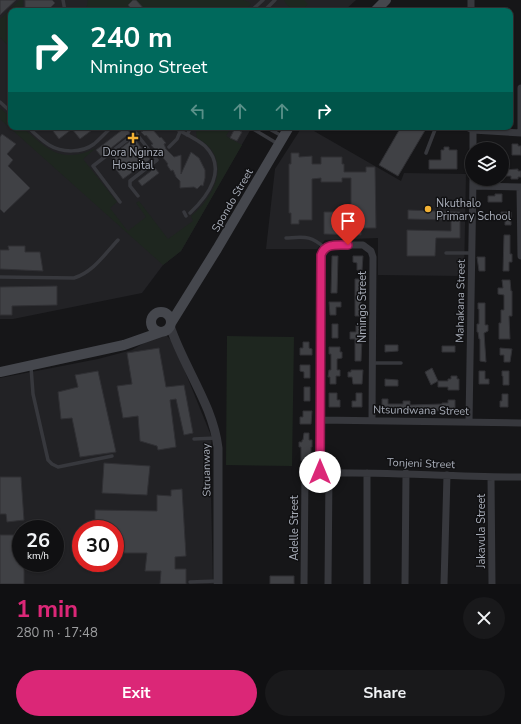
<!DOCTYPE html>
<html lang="en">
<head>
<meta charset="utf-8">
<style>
	body { margin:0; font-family:"Nunito Sans",sans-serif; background:#19191b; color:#f1f3f6; height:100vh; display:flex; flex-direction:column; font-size:15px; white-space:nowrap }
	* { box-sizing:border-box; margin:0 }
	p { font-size:13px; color:#9c9d9f }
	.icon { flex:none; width:22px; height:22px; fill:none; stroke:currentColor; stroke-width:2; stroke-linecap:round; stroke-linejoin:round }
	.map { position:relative; height:584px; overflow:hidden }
	.details { display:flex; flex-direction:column; background:#101012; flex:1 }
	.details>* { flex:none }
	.hud { position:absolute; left:8px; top:8px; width:505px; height:122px; border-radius:8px; box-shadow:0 1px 3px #0004,0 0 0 1px #303032; background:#00695c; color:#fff; overflow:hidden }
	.tools { position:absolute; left:465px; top:142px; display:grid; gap:8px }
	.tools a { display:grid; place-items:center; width:44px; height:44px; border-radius:50%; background:#101012; box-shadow:0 1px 3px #0004,0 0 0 1px #303032; font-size:20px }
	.speed { position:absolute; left:12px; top:520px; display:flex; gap:8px; font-size:20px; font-weight:700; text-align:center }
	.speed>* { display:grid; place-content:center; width:52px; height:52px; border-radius:50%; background:#101012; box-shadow:0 1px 3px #0004,0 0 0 1px #303032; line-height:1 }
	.speed small { font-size:10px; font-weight:400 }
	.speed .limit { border:6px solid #d22; background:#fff; color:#111 }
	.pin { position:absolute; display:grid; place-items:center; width:34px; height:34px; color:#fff; margin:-41px -17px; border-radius:50% 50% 50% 0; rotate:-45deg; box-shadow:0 0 4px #0007 }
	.pin .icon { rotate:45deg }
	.me { position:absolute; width:44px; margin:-22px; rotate:0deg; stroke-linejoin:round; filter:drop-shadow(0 0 3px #0008) }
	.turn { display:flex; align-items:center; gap:14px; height:84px; padding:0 16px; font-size:18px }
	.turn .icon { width:52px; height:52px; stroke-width:2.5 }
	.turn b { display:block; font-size:28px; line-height:34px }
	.lanes { display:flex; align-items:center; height:38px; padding:0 16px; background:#0003; justify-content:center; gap:20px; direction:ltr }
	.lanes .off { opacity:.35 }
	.round { display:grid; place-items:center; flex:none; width:42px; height:42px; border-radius:21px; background:#19191b }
	.overview { display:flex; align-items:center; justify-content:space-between; height:68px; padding:0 16px }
	h1 { font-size:24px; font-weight:700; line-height:30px; color:#db2777 }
	.cta { display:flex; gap:8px; margin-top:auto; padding:8px 16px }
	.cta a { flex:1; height:46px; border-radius:24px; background:#db2777; color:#fff; font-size:16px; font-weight:700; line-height:46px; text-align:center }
	.cta a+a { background:#19191b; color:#f1f3f6 }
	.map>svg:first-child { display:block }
	.built { fill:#222225; fill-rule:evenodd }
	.green { fill:#1e261f }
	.building { fill:#404145; stroke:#303034 }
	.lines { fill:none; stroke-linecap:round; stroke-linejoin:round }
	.service { stroke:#37383d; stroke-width:3.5 }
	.minor { stroke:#37383d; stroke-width:7 }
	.tertiary { stroke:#37383d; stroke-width:9 }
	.secondary { stroke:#45474d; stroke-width:10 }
	.route-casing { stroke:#8e194d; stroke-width:10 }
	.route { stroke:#db2777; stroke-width:7 }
	.poi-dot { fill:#f2b134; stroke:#111113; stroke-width:1.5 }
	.labels { text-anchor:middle; stroke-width:3; stroke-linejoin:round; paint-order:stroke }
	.poi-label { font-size:11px; fill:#a8adb8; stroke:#111113 }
	.street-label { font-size:11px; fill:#a8adb8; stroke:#111113 }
</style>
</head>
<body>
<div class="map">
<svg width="521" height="584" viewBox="0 0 521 584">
	<rect width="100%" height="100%" fill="#161618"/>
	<path class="built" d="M0,0h356l-12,11h-333v116h241l-71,124 -18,14 -21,28 -129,26h-13z
		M302,127h5l94,54 3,-8 62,1 -2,102 -86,-1v-37l-53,2 -8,9h-51l9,-80z
		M163,332l10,10 39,96 -2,14 3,132h-213v-206l98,-19 34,-9zM21,529h34v34h-34zM81,529h34v34h-34z"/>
	<path class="green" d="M20,0h3v11h-12v32l-3,3 -8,-9v-18z
		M88,0h155l6,2 2,2 -6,7h-159z
		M284,0h20l4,4 -7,7c-7,0 -14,-4 -17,-11z
		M0,108l11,9v10h11c26,22 38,38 74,21l-13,11 34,43 -7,6 16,21 2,2 18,-14 -10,-14 3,-2 29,38 25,-18 -2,-5c25,-20 42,-59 6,-78l-1,-6 3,-5h31l1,1 -5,8 16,9 -61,106 -18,14 -163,-146z
		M227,336l67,1 -2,129 -66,-1z"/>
	<path class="building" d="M0,0h16l-16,15z
		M25,0h27l3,3 -4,4 3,4h-29z
		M133,0h3l10,11h-13l-5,-6z
		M50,127h46l-16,12 -8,-10 -13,10z
		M126,127l4,6 -29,23 -5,-6z
		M140,127h17l-4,3 7,8 1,-1 5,6 -2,1 2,5 8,8 7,-2v19l10,-22 8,6 6,12v8l-2,8 -2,-1 -4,4 -3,-2 -14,1v-7l-4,-4 -3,-7 -2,1 -4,-6 1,-1 -11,-14 -1,1 -5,-6 2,-1 -7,-9 -1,1 -4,-4 2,-1z
		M401,127h26l-29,49 -19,-11z
		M235,128l7,4 -5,9 -7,-3z
		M2,134l14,10 -9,10 6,6 -5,6 22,22 -26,25 -4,-4v-72z
		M134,138l16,21 -5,5 -3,-3 -10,8 2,2 -11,8 -11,-15 3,-2 -4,-6z
		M512,144h6v2h3v9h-9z
		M444,147h5v3h8v19h-28v-9h12v-10h3z
		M291,153h8v4l13,-1v8h9v-7h21v7h2v8h22v-5h9l1,61h-15v7l-37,-1v-22h27v-34h-9v4h-21v-4l-9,1v41h-13v4h-8v-11h-2v-49h2z
		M155,168l4,5 -17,13 -4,-5z
		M518,169v2h3v6h-3v2h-7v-3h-9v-6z
		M495,194h7v8h-14v-6h7z
		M408,210l52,2v26h-24l-1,18h-28v-26l44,1v-11l-43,-1z
		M501,212h10v13h-6v-8h-4z
		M504,235h6v19h2v8h-3v9h-6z
		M8,246h17v6h15l3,19 -43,-2v-19h9z
		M332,256h6l-1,37h-6z
		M353,256h10l-1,14h-5v-7l-4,-1z
		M477,257h8v14h-6z
		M355,279h6v37h-6z
		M502,280h8l1,11h1v25h-3l1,23h-11v-16h2v-13h3v-15l-6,-1v-6h5z
		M57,286v19l-45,1v9h-12v-28z
		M329,302h12v5h-5v8h-6z
		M478,303h7v22h3v6l-4,2 2,29 -6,-1v-22h-1l-1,-7h-1v-8h2v-15h-1z
		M332,324h6v14h-6z
		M356,325h6v7h3v7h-3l-1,22h-6v-22h-5v-7h6z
		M303,342h6v6l3,1v6h-12v-7h3z
		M385,345h13v6l-13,1z
		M442,346h13v6h-13z
		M329,347h11v5h2v6l-5,1v11h3v6h-4v8h-6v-7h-2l1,-7h2v-16h-2z
		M159,348l7,39 18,-2 9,48 -9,2 -8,-36 -6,1 6,47 -18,3 -1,-4 -17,-5 -2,-25 -15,2 -6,-32 15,-2 -5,-31z
		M500,348l12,1 -2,13h-6v-7h-4z
		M300,365h10v13h-6v-6l-4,-1z
		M432,368l6,13 -7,4 -6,-13z
		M351,370h12l-1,14h-9l-1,-7h-4v-5h3z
		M98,371l18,81 -36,5 -8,-39 -11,1 -3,-27 20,-5 -3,-12z
		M479,371h6v8h4v5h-10z
		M502,371h7v14h-6v-9h-1z
		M451,376h6v3h2v11h-11v-3h-10v-6h10v-2h3z
		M385,379l13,1v6h-13z
		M304,387h6v14h-6z
		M329,393h8v7h3v7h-11z
		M356,393h6v14h-10v-6h4z
		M502,394h6v13h-8v-6h2z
		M382,399h6v5h15v-3h7v4l32,-1v-1h6v-3h7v9h-7v2l-37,-1v3h-5v-2h-3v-1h-7v-2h-14z
		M303,411h9l-1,13h-11v-7h3z
		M304,433h5v7h3v7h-1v14h-10v-14h-2v-5h3v-2h1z
		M104,463l46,3 -3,29 -45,-2z
		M0,477h21l3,43 -17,2 -1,-8h-6z
		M182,489l4,67 -11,1v12h11v15h-26l1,-13h-16l2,-18h-32v-24h-20v-19l62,1v-16l14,1v-6z
		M0,535h21v28h3v21h-24z
		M270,576h24v8h-24z"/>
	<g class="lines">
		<path class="service" d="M63,0l2,11
			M251,11l12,-11
			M264,11l11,-11
			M10,93l1,-1
			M0,102l11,10
			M28,127c6,6 13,13 21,18 13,8 33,8 45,-1 6,-5 12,-12 18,-17
			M134,127l1,5 22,28 -27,21v5l8,10
			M173,127c10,6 23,11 32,19 23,23 3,50 -15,67
			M250,127l28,17
			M266,127l16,9
			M187,135l4,-8
			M169,147l8,-8 5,-12
			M426,153l10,-26
			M120,202l-27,-36 43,-33
			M184,212l2,4
			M286,238c19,-1 24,-3 39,10
			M446,253h25
			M0,277l74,1c19,-6 30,-23 44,-38
			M372,363h29
			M31,367l2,27 15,66 4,4 6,3 54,-11
			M194,439l22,-1
			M190,582l27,-1"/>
		<path class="minor" d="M471,11v-11
			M467,127l6,3 48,3
			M521,133v-45
			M473,149v-19
			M473,186l48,1
			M520,187l1,69
			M320,420l201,3
			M469,422l4,-243
			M320,472l1,-217 3,-6 8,-4h31l8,6 2,6 -1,163
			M491,477l1,107
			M304,584l1,-111c72,-2 144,4 216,4
			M328,584l1,-111
			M367,584v-111
			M405,584l1,-111
			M444,584l3,-109"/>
		<path class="tertiary" d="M170,326c14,42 43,79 48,122v136"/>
		<path class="secondary" d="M375,11l11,-11
			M151 322a10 10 0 1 1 20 0a10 10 0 1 1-20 0Z
			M171,323l46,-74 72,-122
			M0,372l124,-27 37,-13"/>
	</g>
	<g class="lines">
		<g class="route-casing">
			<path id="route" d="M320,472l1,-217c4,-12 16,-10 27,-10"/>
		</g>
		<use href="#route" class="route"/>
	</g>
	<g class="poi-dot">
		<path d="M131 132h4v4h4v4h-4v4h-4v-4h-4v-4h4z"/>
		<circle cx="428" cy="209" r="4"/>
	</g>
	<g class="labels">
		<g class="poi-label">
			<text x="133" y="156">Dora Nginza<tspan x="133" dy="13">Hospital</tspan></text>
			<text x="436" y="207" text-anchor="start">Nkuthalo<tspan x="436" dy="13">Primary School</tspan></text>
		</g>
		<g class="street-label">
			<text transform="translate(232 200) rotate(-60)" y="4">Spondo Street</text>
			<text transform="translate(460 301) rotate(-89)" y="4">Mahakana Street</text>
			<text transform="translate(362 307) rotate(-90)" y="4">Nmingo Street</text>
			<text transform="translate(421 410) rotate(1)" y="4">Ntsundwana Street</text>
			<text transform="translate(421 463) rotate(2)" y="4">Tonjeni Street</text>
			<text transform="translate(206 470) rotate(-91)" y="4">Struanway</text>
			<text transform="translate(294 528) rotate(-90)" y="4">Adelle Street</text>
			<text transform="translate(481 531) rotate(-90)" y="4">Jakavula Street</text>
		</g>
	</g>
</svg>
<div class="tools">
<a><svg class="icon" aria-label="layers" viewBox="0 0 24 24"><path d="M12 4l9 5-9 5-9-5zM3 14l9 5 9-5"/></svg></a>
</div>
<div class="speed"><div>26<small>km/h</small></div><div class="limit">30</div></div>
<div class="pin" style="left:348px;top:245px;background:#d93025"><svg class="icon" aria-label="arrive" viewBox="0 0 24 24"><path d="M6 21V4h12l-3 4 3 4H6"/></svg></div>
<svg class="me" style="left:320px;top:472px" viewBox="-20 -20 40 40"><circle r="19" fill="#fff"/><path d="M0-13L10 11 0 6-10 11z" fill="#db2777"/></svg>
<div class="hud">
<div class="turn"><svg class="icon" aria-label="right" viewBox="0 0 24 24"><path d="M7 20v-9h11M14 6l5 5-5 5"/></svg><div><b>240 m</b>Nmingo Street</div></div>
<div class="lanes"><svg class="icon off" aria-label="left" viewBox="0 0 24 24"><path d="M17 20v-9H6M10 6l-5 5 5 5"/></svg><svg class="icon off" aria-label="ahead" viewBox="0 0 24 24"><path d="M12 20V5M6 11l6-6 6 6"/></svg><svg class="icon off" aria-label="ahead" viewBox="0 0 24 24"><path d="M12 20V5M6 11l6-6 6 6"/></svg><svg class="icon" aria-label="right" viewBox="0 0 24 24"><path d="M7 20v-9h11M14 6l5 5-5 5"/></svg></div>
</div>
</div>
<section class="details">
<div class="overview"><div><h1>1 min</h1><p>280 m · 17:48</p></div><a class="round"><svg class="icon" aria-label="close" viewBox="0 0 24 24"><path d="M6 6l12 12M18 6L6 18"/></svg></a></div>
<div class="cta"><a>Exit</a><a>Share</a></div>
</section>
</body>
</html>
